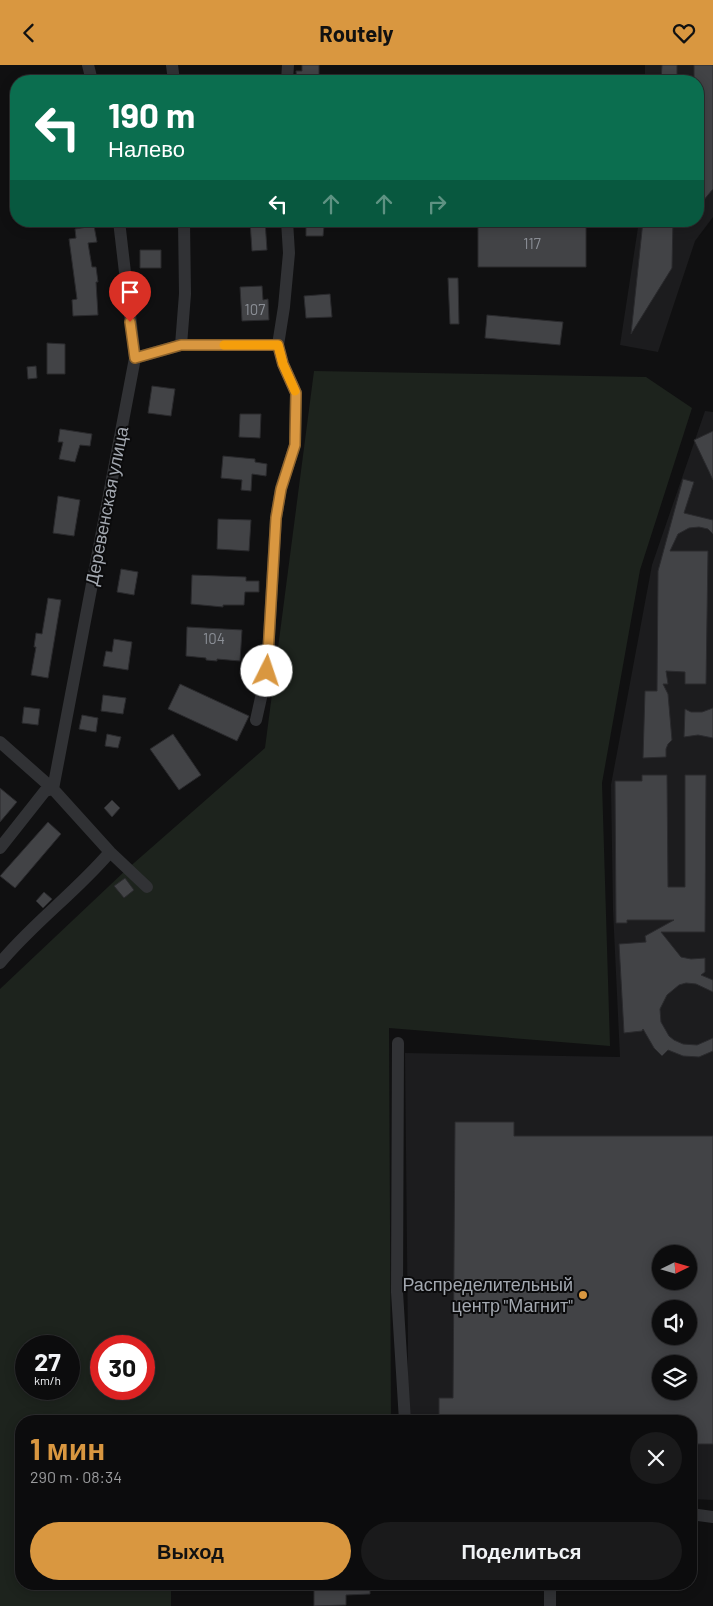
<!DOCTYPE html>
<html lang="ru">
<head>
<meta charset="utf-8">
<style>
	body { margin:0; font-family:Barlow,sans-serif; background:#1a1a1b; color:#f1f3f6; height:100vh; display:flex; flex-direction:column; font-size:19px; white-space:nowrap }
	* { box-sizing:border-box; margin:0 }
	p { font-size:16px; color:#9a9b9d }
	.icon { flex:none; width:28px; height:28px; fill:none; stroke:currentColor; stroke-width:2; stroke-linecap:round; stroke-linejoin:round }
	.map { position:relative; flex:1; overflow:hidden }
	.panel { position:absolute; left:15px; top:1350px; width:682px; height:175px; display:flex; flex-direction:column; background:#0c0c0d; border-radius:20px; box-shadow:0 2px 12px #0003,0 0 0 1px #2c2c2e }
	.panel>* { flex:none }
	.hud { position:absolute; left:10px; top:10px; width:694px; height:152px; border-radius:20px; box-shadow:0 2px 12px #0003,0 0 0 1px #2c2c2e; background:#0b6e4f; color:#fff; overflow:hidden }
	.needle { width:32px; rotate:85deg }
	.controls { position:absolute; left:652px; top:1180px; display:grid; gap:10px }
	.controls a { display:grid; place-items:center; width:45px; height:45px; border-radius:50%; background:#0c0c0d; box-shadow:0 2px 12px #0003,0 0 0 1px #2c2c2e; font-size:25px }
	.speed { position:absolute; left:15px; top:1270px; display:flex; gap:10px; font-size:25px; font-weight:700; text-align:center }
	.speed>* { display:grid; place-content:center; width:65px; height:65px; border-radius:50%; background:#0c0c0d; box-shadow:0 2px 12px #0003,0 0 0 1px #2c2c2e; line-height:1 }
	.speed small { font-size:12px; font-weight:400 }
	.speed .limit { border:8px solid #d22; background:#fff; color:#111 }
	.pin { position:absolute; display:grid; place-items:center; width:42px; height:42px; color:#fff; margin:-51px -21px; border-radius:50% 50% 50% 0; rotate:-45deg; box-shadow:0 0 5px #0007 }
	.pin .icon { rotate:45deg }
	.me { position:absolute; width:55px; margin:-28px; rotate:4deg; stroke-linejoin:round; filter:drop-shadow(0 0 4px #0008) }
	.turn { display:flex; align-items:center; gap:18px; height:105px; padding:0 15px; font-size:22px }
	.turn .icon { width:65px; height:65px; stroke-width:2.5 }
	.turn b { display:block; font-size:35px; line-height:42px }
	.lanes { display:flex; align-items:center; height:48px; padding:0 15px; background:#0003; justify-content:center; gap:25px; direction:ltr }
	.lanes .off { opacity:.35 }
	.round { display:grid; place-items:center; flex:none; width:52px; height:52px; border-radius:26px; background:#1a1a1b }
	.head { display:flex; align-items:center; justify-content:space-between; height:85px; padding:0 15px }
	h1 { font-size:30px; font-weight:700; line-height:38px; color:#d99740 }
	.cta { display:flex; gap:10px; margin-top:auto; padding:10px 15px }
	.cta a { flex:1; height:58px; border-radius:30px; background:#d99740; color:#111; font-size:20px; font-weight:700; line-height:58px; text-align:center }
	.cta a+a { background:#1a1a1b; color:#f1f3f6 }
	header { display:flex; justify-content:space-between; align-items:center; height:65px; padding:0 15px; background:#d99740; color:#111; font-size:22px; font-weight:700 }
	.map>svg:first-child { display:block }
	.built { fill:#1c1c1e; fill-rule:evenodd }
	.green { fill:#1d231d; fill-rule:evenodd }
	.building { fill:#424346; stroke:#2a2a2d; fill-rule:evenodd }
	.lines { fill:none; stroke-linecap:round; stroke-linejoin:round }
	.minor { stroke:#313235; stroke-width:12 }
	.route-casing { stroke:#8d622a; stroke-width:12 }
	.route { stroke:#d99740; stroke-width:9 }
	.slow { stroke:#f59e0b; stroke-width:9 }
	.poi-dot { fill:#d99740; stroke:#0b0b0c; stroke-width:2 }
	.labels { text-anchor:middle; stroke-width:4; stroke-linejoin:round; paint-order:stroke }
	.number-label { font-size:15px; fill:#8b8f96 }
	.street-label { font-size:18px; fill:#a3a8b0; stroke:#0b0b0c }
	.poi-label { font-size:18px; fill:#a3a8b0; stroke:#0b0b0c; text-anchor:end }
</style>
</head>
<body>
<header><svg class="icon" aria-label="back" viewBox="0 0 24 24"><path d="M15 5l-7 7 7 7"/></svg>Routely<svg class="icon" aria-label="heart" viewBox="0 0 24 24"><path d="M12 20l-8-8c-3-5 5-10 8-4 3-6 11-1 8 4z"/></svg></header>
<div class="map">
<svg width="713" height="1541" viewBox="0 0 713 1541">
	<rect width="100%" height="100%" fill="#101011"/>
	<path class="built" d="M645,0h68v152l-18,24 -37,111 -38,-7 19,-124h59v-140h-53z
		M705,346l8,1v1088l-22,-1v-78h-282l-2,-17 1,-60 -3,-291 215,4 -7,-147 -2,-125 41,-220zM661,1189h28v27h-28zM661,1244h28v27h-28zM661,1299h28v27h-28z"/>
	<path class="green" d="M314,306l332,6 46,31 -52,162 -38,213 8,263 -221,-18 2,393h-370v163h150v22h-171v-617l126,-119 139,-122zM26,1281h43v43h-43zM101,1281h43v43h-43z"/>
	<path class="building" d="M302,0h17v16h-22l-1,-10h6z
		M662,0h15v16h-16z
		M694,0h19v124l-15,18v-126h-4z
		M250,156h15l2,29 -15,1z
		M478,156h108v46h-108z
		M643,156h30l-1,47 -41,66z
		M306,160l18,1 -1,10h-17z
		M94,161l3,16 -9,1 4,24h4l2,15h-2l2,33 -25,1 -1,-16 5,-1 -8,-60 7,-1 -1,-9z
		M140,185h21v18h-21z
		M448,213h10l1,46h-9z
		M143,218l2,19 -8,1 -3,-19z
		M262,221l1,14 5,-1 1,21 -27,1 -2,-34z
		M330,229l2,23 -26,1 -2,-22z
		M487,250l76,7 -3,23 -75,-7z
		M47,278l18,1v30h-18z
		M36,301l1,12 -9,1 -1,-12z
		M152,321l23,3 -4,27 -23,-3z
		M240,349h21l-1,24 -21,-1z
		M60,364l32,5 -2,12 -10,-1 -5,17 -16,-3 4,-17h-5z
		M713,366v49l-19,-40z
		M223,391l32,3v3l12,2 -1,12 -14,-2 -1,17 -10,-1 1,-10 -21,-2z
		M683,414l11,3 -10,31 29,7v14l-5,-5 -9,-2 -10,1 -11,6 -8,17h38l-2,133h-21v-12l-19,-1 2,13h-5l5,10 4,46 -4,4 -2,5v8l-23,1 2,-67h12l1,-120z
		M58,431l22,4 -6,36 -21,-3z
		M218,454l33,1 -2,31 -32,-2z
		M121,504l17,3 -4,23 -17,-3z
		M192,510l54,2v4h13v11h-14l-1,13h-21v2l-32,-3z
		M48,533l13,2 -13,78 -17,-3 5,-28h-2l2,-14 6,1z
		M187,562l55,3 -2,31 -23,-2v2l-11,-1v-2l-20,-2z
		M114,574l18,3 -4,28 -25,-4 3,-15 6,1z
		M180,619l69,32 -12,25 -69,-32z
		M103,630l23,3 -3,16 -22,-3z
		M24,642l16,2 -2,16 -16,-2z
		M713,643v30l-15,-3 -14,2 1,-28 6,3h11z
		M82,650l16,3 -2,14 -17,-3z
		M107,669l14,3 -3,11 -13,-2z
		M173,669l28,41 -22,15 -29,-41z
		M642,710h25l1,112h17v-112h21l-1,157h-44l20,25 10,2 14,-1v14l-4,3 12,5v12l-17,-8 -10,-1 -7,2 -12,10 -7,14 1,13 8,14 5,4 9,4 14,1 16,-7v13l-14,6 -16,-1 -15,-6 -6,6 -8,-8 -11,-19 -1,2 -18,2 -5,-89 27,-2 -1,-6 29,-16h-47v3h-11l-1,-142h27z
		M0,723l17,14 -17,20z
		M112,735l8,8 -8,9 -8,-9z
		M48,757l13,12 -46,54 -15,-12z
		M125,813l9,12 -10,8 -10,-12z
		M44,827l8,7 -9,9 -7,-7z
		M455,1057h59v14h199v308h-22v-23h-252v-23h14zM661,1189h28v27h-28zM661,1244h28v27h-28zM661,1299h28v27h-28z
		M314,1519h56v10l-24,1v10l-32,1z"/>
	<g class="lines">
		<path class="minor" d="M88,0l4,16
			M172,0l2,16
			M287,16l1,-16
			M181,280l4,-51 -1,-73
			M135,293l46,-13h97
			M256,655l11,-49 9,-153 5,-30 14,-43 1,-52 -13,-29 -5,-19 6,-38 5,-54 -2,-32
			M0,677l53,47 57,63 37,35
			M53,724l82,-431 -16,-137
			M0,783l45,-57 8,-2
			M0,898c33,-40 76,-71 110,-111
			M398,978l-1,249 8,129
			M691,1449l22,3
			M550,1541v-22"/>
	</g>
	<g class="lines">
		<g class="route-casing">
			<path id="route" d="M130,257l5,36 46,-13h97l5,19 13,29 -1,52 -14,44 -5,29 -9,153"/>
		</g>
		<use href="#route" class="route"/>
		<path class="slow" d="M224,280h54l5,19 12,27"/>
	</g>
	<circle class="poi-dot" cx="583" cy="1230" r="5"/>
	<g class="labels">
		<g class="number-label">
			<text x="532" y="184">117</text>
			<text x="255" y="250">107</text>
			<text x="214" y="579">104</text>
		</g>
		<g class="street-label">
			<text transform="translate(107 441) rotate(-79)" y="6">Деревенская улица</text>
		</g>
		<g class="poi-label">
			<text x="573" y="1226">Распределительный<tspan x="573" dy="21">центр "Магнит"</tspan></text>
		</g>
	</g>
</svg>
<div class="controls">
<a><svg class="needle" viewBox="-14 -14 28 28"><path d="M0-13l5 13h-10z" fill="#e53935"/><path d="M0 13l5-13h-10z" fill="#9a9b9d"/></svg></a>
<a><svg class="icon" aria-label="sound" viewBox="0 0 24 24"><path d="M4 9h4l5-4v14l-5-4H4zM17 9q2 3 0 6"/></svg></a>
<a><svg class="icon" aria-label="layers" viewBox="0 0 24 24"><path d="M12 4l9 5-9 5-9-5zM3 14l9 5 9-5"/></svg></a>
</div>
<div class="speed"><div>27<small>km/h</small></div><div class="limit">30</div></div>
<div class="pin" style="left:130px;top:257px;background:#d93025"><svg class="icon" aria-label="arrive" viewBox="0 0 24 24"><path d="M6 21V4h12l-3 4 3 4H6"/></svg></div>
<svg class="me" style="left:267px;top:606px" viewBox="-20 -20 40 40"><circle r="19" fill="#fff"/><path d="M0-13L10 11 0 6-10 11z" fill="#d99740"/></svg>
<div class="hud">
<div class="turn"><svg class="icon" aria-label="left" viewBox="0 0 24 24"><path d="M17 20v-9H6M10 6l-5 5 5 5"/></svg><div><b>190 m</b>Налево</div></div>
<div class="lanes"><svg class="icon" aria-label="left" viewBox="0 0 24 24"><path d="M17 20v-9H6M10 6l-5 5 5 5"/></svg><svg class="icon off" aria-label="ahead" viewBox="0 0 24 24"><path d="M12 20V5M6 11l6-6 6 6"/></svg><svg class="icon off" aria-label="ahead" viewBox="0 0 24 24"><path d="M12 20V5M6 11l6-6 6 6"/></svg><svg class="icon off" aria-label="right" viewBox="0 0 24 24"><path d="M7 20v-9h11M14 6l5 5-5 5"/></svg></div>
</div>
<section class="panel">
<div class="head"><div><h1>1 мин</h1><p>290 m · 08:34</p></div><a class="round"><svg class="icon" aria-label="close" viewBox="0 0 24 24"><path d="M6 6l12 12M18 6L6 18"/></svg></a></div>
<div class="cta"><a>Выход</a><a>Поделиться</a></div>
</section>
</div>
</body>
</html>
